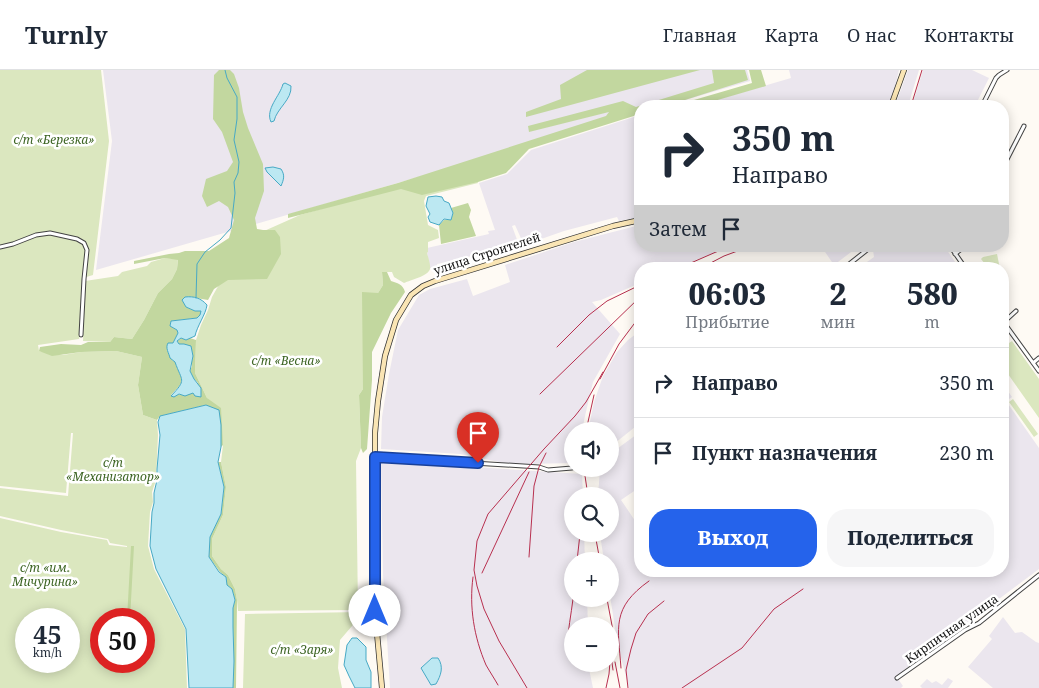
<!DOCTYPE html>
<html lang="ru">
<head>
<meta charset="utf-8">
<style>
	body { margin:0; font-family:"Noto Serif",serif; background:#f6f6f7; color:#1f2937; height:100vh; display:flex; flex-direction:column; font-size:19px; white-space:nowrap }
	* { box-sizing:border-box; margin:0 }
	p { font-size:16px; color:#747a83 }
	.icon { flex:none; width:28px; height:28px; fill:none; stroke:currentColor; stroke-width:2; stroke-linecap:round; stroke-linejoin:round }
	.map { position:relative; flex:1; overflow:hidden }
	.details { position:absolute; left:634px; top:192px; width:375px; height:315px; display:flex; flex-direction:column; background:#fff; border-radius:20px; box-shadow:0 2px 12px #0003 }
	.details>* { flex:none }
	.banner { position:absolute; left:634px; top:30px; width:375px; height:152px; border-radius:20px; box-shadow:0 2px 12px #0003; background:#fff; color:#1f2937; overflow:hidden }
	.fabs { position:absolute; left:564px; top:352px; display:grid; gap:10px }
	.fabs a { display:grid; place-items:center; width:55px; height:55px; border-radius:50%; background:#fff; box-shadow:0 2px 12px #0003; font-size:25px }
	.speed { position:absolute; left:15px; top:538px; display:flex; gap:10px; font-size:25px; font-weight:700; text-align:center }
	.speed>* { display:grid; place-content:center; width:65px; height:65px; border-radius:50%; background:#fff; box-shadow:0 2px 12px #0003; line-height:1 }
	.speed small { font-size:12px; font-weight:400 }
	.speed .limit { border:8px solid #d22; background:#fff; color:#111 }
	.pin { position:absolute; display:grid; place-items:center; width:42px; height:42px; color:#fff; margin:-51px -21px; border-radius:50% 50% 50% 0; rotate:-45deg; box-shadow:0 0 5px #0007 }
	.pin .icon { rotate:45deg }
	.me { position:absolute; width:55px; margin:-28px; rotate:0deg; stroke-linejoin:round; filter:drop-shadow(0 0 4px #0008) }
	.turn { display:flex; align-items:center; gap:18px; height:105px; padding:0 15px; font-size:22px }
	.turn .icon { width:65px; height:65px; stroke-width:2.5 }
	.turn b { display:block; font-size:35px; line-height:42px }
	.then { display:flex; align-items:center; height:48px; padding:0 15px; background:#0003; gap:10px; font-size:19px }
	.eta { display:flex; justify-content:space-evenly; align-items:center; height:85px; text-align:center }
	.eta b { font-size:30px; font-weight:800; line-height:35px }
	.cta { display:flex; gap:10px; margin-top:auto; padding:10px 15px }
	.cta a { flex:1; height:58px; border-radius:20px; background:#2563eb; color:#fff; font-size:20px; font-weight:800; line-height:58px; text-align:center }
	.cta a+a { background:#f6f6f7; color:#1f2937 }
	ul { padding:0; list-style:none }
	li { display:flex; align-items:center; gap:15px; height:70px; padding:0 15px; border-top:1px solid #e0e1e3 }
	li div { flex:1 }
	li b { display:block; font-size:19px }
	li em { font-style:normal }
	header { display:flex; align-items:center; gap:30px; box-sizing:border-box; height:70px; padding:0 25px; background:#fff; border-bottom:1px solid #e0e1e3 }
	header strong { font-size:24px }
	nav { display:flex; gap:28px; margin-inline-start:auto; font-size:18px }
	.map>svg:first-child { display:block }
	.industrial { fill:#ebe6ee }
	.green { fill:#dbe7bf; fill-rule:evenodd }
	.forest { fill:#c2d79f }
	.water { fill:#bce8f2; stroke:#47a9c5 }
	.lines { fill:none; stroke-linecap:round; stroke-linejoin:round }
	.stream { stroke:#47a9c5; stroke-width:1 }
	.minor-casing { stroke:#434343; stroke-width:5 }
	.secondary-casing { stroke:#323232; stroke-width:6 }
	.minor { stroke:#fff; stroke-width:3 }
	.secondary { stroke:#fae5b4; stroke-width:4.5 }
	.rail { stroke:#b8304f; stroke-width:1 }
	.route-casing { stroke:#184099; stroke-width:12 }
	.route { stroke:#2563eb; stroke-width:9 }
	.labels { text-anchor:middle; stroke-width:5; stroke-linejoin:round; paint-order:stroke }
	.park-label { font-size:12px; font-style:italic; fill:#3d6524; stroke:#fff }
	.street-label { font-size:12px; fill:#101010; stroke:#fff }
</style>
</head>
<body>
<header>
<strong>Turnly</strong>
<nav><a>Главная</a><a>Карта</a><a>О нас</a><a>Контакты</a></nav>
</header>
<div class="map">
<svg width="1039" height="618" viewBox="0 0 1039 618">
	<rect width="100%" height="100%" fill="#fefaf4"/>
	<path class="industrial" d="M103,0h644l3,11 -85,25h-25v7l-544,157 16,-129z
		M789,0h110l-4,17 -7,19h-219l15,-4h10l1,4 96,-28z
		M908,0h11l-11,36h-13z
		M923,0h49l17,8 -14,28h-63z
		M640,45v102l-21,4 -2,-4 -53,14 -40,14 -9,-20 -3,1 7,19 -82,19v3l-7,1 -3,-15 1,-1 -1,-4 62,-14 -1,-3 7,-1 -16,-47 28,-9 24,-24z
		M640,155v21h90l-56,23h-34v14l-39,17 -9,2 28,32 -27,48 -8,34 -3,15h-10v32l-44,1 -24,-1 -44,-9 -79,-5 1,-32 7,-43 9,-44 21,-35 11,-6 37,-10 6,17 37,-14 -5,-17 69,-23z
		M821,176h38l-25,19z
		M879,176h65l16,23h-103l17,-12 -1,-7z
		M640,261v92l-30,24v-16h-22l6,-29 9,-26 14,-24 11,-12z
		M1003,314l9,13 -6,4 33,47v121l-143,107 7,10 -2,2h-272l-11,-42 -8,-50v-35h-6l-4,-27h10v-38h-12l2,-27h10v-15l30,-22v55l-19,13 19,28v43h362z
		M381,391l201,13 1,22h-11v38h12l1,27h-13v38h15l1,27h-16v38h16l5,24h-203l-7,-114z
		M1003,547l12,16 7,-1 14,10 3,1v45h-46l-25,-21 24,-28 -3,-3z
		M948,608l5,3 -5,7h-26l-2,-2 7,-7 5,4 4,-2 6,4z"/>
	<path class="green" d="M0,0h101l8,71 -16,134 -10,3 -3,57 -1,4 -41,6 1,6 24,4 18,-3 35,-1 26,6 -4,28 5,30 14,5 1,15 -2,45 -4,12 1,10 -3,10 -2,34 6,23 31,60 2,59h-187v-170l61,14 46,8 2,5 18,2v-1l-17,-3 -2,-4 -47,-9 -61,-14v-28l68,8 5,-63h-2l-5,60 -66,-7zM26,549h43v42h-43zM101,549h43v42h-43z
		M474,100l4,13 -52,13 -2,5 4,24 10,5 1,8 -11,4v10l-1,1c1,4 4,12 3,16 -2,7 -19,11 -26,14l-10,-6 -2,-5h-10l1,13 -5,8 -15,96 -4,6 2,53 -5,13 2,149 -120,1 -1,-11 -2,-11 -7,-14 -7,-6 -9,-13v-17l11,-24 3,-28 -5,-25 2,-17 -16,-47 -12,-25 1,-33 5,-15 7,-15 4,-13 32,-57 56,-25 84,-24z
		M997,184l3,15h-11l-8,-10 2,-2z
		M165,188l13,1 -1,10 -5,10 -14,14 -14,27 -12,19 -18,-2 -4,5 -27,-1 2,-60 33,-5 4,-4 25,-6 4,-4z
		M1012,271l27,38v39l-36,-51v-20z
		M1013,329l25,35 -4,3 -25,-35z
		M362,542l-10,14 -12,14 -2,28 4,20h-99l2,-74z"/>
	<path class="forest" d="M219,0h11l4,4 5,14 4,24 5,16 15,36 1,27 -9,27 2,11 6,1h12l5,7 1,17 -14,25 -39,1 -14,9 -6,11 -18,-3 -6,6 2,4 9,4h7l-2,4 -3,3 -26,3 -1,5 7,4 1,3 -5,10 -6,6 6,12h2c7,20 12,18 -4,34 8,-1 14,0 22,-2l5,-10 -4,-4 -4,-8 2,-5 -8,-22h-5l-2,-3 5,-3 4,2 4,-2 6,2 -1,33 12,25 14,10 2,37 -2,2v-22l-15,-20 -46,11 -3,4 -14,-5 -5,-30 4,-28 -26,-6 -35,1 -29,4 -13,-5 1,-4 21,-3 20,1 7,-3h22l4,-5 18,2 12,-19 14,-27 14,-14 5,-10 1,-9 -13,-2 -31,6v-3l35,-7 10,-1 6,-2h24l20,-13 5,-18 -6,-13 -9,-6 -12,6 -5,-11 4,-17 21,-8 6,-9 -11,-30 -9,-13 1,-44z
		M587,0h113l-174,47v-5l35,-13 -1,-14z
		M712,0h33l3,10 -82,26h-26v8l-111,35 -23,24 -28,9 -56,13 -21,-6 -113,29v-4l110,-31 208,-67 3,-4 -80,20 -1,-6 95,-25 13,6 78,-24z
		M749,0h12l5,16 -69,20 -3,-6 58,-17z
		M468,133l3,7 -2,7 7,19 -35,8 -2,-19 5,-5h7l2,-7 -2,-5z
		M382,202h5l4,9c6,2 12,3 14,11l-14,21 -19,39v28l-5,69 -4,4 -2,-5 -2,-53 4,-6 -1,-97 16,1 5,-8z
		M218,392h3l5,25 -3,28 -11,24v17l9,13 7,6 7,14 2,11 -1,88h-3l1,-27 -1,-34v-19l2,-8 -3,-11 -5,-4 -1,-8 -6,-5 -11,-15 1,-20 11,-23 3,-27z
		M131,476h3l-4,73h-3z"/>
	<path class="water" d="M285,13l6,3c1,14 -14,22 -17,35l-3,1c-6,-13 9,-26 12,-38z
		M273,97l8,2c4,6 3,10 0,17l-14,-14 -2,-4z
		M436,126l6,1 2,4 5,2 4,10 -2,7 -7,-1 -5,6 -9,-3 -2,-5 2,-3 -4,-8 2,-9z
		M185,227c9,-1 16,1 22,8 -1,9 -10,21 -12,31l-9,4 -5,-2 -4,3 2,3h5l7,2 2,10 -3,15 4,8 7,9v9l-6,-1 -2,-3 -8,3 -6,-2 -5,3 -3,-1c16,-17 11,-14 4,-34l-5,-4c-1,-5 -5,-10 -2,-15h5l5,-10 -1,-3 -7,-4 1,-5 26,-3 3,-3 1,-4h-6l-9,-4 -4,-7z
		M206,335l13,5 2,15v22l-3,15 6,25 -3,27 -11,23 -1,20 10,15 7,5 1,8 5,4 3,11 -2,8v19l1,34 -1,27h-44l-3,-59 -30,-60 -6,-23 2,-34 2,-9v-10l3,-13v-11l3,-34 -2,-13 2,-6z
		M352,568h5l9,9v13l5,12v16h-16l-6,-12 -5,-11 3,-20z
		M432,588h6c6,9 3,17 -2,26l-5,1 -10,-17z"/>
	<g class="lines">
		<path class="stream" d="M196,228l1,-34 8,-12 15,-12 11,-12 4,-35 -1,-11 4,-9 1,-11 -5,-22 3,-21v-22l-10,-19 -2,-8"/>
		<g class="minor-casing">
			<path id="minor" d="M982,36l14,-28 3,-3 8,-5
				M1002,99l22,-43
				M950,176l16,23
				M0,177l13,-3 23,-9 14,-2 27,6 7,4 3,7 -3,29 -3,56
				M955,184l10,-8
				M843,199l29,-23
				M1002,250l37,51
				M1004,252l12,-11
				M1033,293l6,-5
				M375,387l164,10 9,3 24,-2
				M897,608l68,-48 14,-7 60,-48"/>
		</g>
		<g class="secondary-casing">
			<path id="secondary" d="M891,36l13,-36
				M382,618l-7,-77v-178l3,-32 7,-45 11,-36 15,-25 12,-9 12,-5 178,-55 27,-6"/>
		</g>
		<use href="#minor" class="minor"/>
		<use href="#secondary" class="secondary"/>
		<path class="rail" d="M911,36l11,-36
			M677,199l39,-17 18,-6
			M699,199l25,-13 27,-10
			M557,277l32,-32 18,-14 33,-16
			M600,309l19,-35 21,-28
			M540,324l100,-97
			M586,361l8,-36
			M584,399l4,27
			M595,464l5,27
			M529,487l5,-71 5,-19 7,-14
			M577,491l3,-27
			M482,503l47,-101
			M473,507c-4,30 1,60 13,88 4,7 8,13 12,20
			M607,529l7,37
			M567,576c1,-16 4,-31 6,-47
			M610,578l3,22
			M615,592l5,26
			M621,598c-3,-41 -10,-60 28,-87
			M527,618l-28,-47 -15,-32 -7,-23 -3,-16 3,-29 11,-27 56,-65 31,-33 11,-14 17,-30
			M606,618l3,-14 1,-12
			M628,618l-2,-18 5,-21 5,-16 12,-19 16,-13
			M682,618l60,-40 32,-39 29,-20"/>
	</g>
	<g class="lines">
		<g class="route-casing">
			<path id="route" d="M375,541v-154l103,6"/>
		</g>
		<use href="#route" class="route"/>
	</g>
	<g class="labels">
		<g class="park-label">
			<text x="54" y="74">с/т «Березка»</text>
			<text x="286" y="295">с/т «Весна»</text>
			<text x="113" y="397">с/т<tspan x="113" dy="14">«Механизатор»</tspan></text>
			<text x="45" y="502">с/т «им.<tspan x="45" dy="14">Мичурина»</tspan></text>
			<text x="302" y="584">с/т «Заря»</text>
		</g>
		<g class="street-label">
			<text transform="translate(487 184) rotate(-18)" y="4">улица Строителей</text>
			<text transform="translate(952 559) rotate(-35)" y="4">Кирпичная улица</text>
		</g>
	</g>
</svg>
<div class="fabs">
<a><svg class="icon" aria-label="sound" viewBox="0 0 24 24"><path d="M4 9h4l5-4v14l-5-4H4zM17 9q2 3 0 6"/></svg></a>
<a><svg class="icon" aria-label="search" viewBox="0 0 24 24"><circle cx="10" cy="10" r="6"/><path d="M15 15l6 6"/></svg></a>
<a>+</a>
<a>−</a>
</div>
<div class="speed"><div>45<small>km/h</small></div><div class="limit">50</div></div>
<div class="pin" style="left:478px;top:393px;background:#d93025"><svg class="icon" aria-label="arrive" viewBox="0 0 24 24"><path d="M6 21V4h12l-3 4 3 4H6"/></svg></div>
<svg class="me" style="left:375px;top:541px" viewBox="-20 -20 40 40"><circle r="19" fill="#fff"/><path d="M0-13L10 11 0 6-10 11z" fill="#2563eb"/></svg>
<div class="banner">
<div class="turn"><svg class="icon" aria-label="right" viewBox="0 0 24 24"><path d="M7 20v-9h11M14 6l5 5-5 5"/></svg><div><b>350 m</b>Направо</div></div>
<div class="then">Затем<svg class="icon" aria-label="arrive" viewBox="0 0 24 24"><path d="M6 21V4h12l-3 4 3 4H6"/></svg></div>
</div>
<section class="details">
<div class="eta">
<div><b>06:03</b><p>Прибытие</p></div>
<div><b>2</b><p>мин</p></div>
<div><b>580</b><p>m</p></div>
</div>
<ul>
<li><svg class="icon" aria-label="right" viewBox="0 0 24 24"><path d="M7 20v-9h11M14 6l5 5-5 5"/></svg><div><b>Направо</b></div><em>350 m</em></li>
<li><svg class="icon" aria-label="arrive" viewBox="0 0 24 24"><path d="M6 21V4h12l-3 4 3 4H6"/></svg><div><b>Пункт назначения</b></div><em>230 m</em></li>
</ul>
<div class="cta"><a>Выход</a><a>Поделиться</a></div>
</section>
</div>
</body>
</html>
